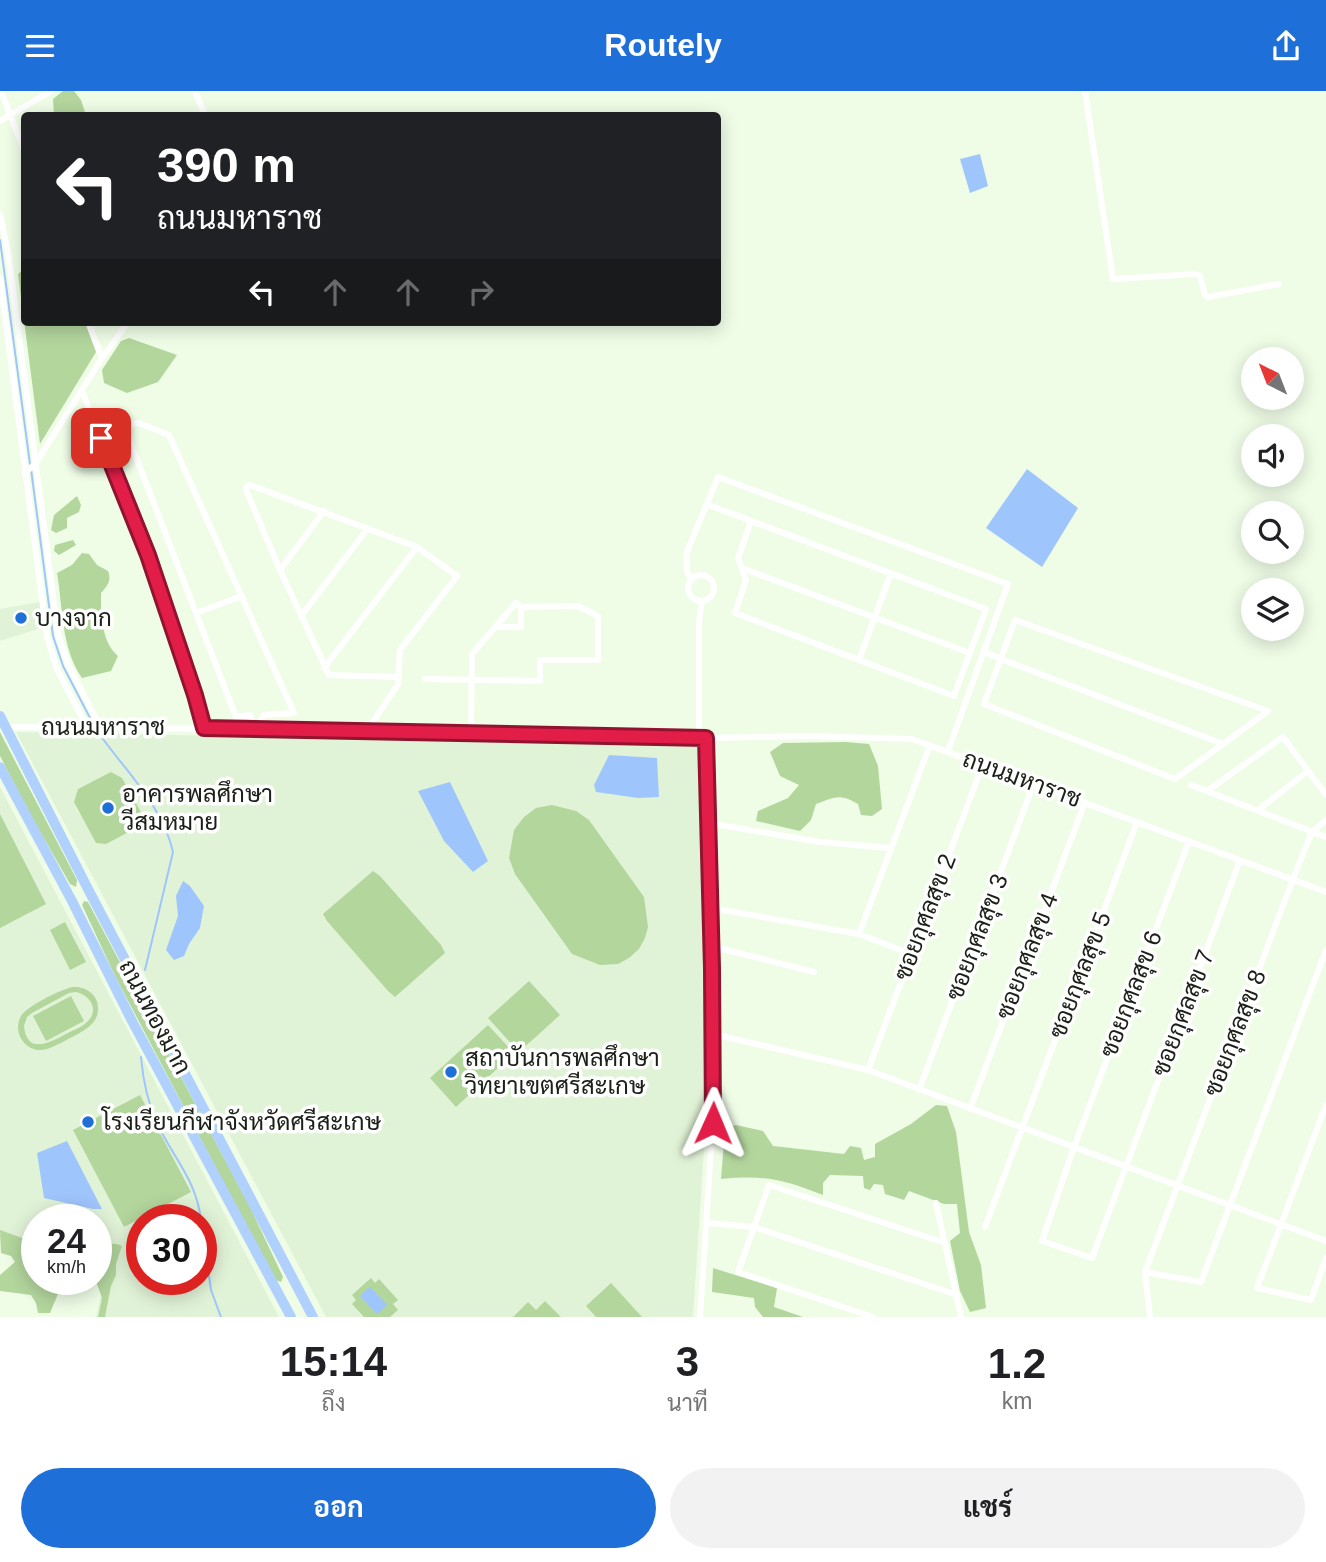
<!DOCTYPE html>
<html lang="th">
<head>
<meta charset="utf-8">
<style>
	body { margin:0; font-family:Arial,Sarabun,sans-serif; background:#f2f2f2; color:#202124; height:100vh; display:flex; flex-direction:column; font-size:26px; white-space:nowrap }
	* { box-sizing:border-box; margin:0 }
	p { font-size:23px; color:#757577 }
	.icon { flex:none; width:38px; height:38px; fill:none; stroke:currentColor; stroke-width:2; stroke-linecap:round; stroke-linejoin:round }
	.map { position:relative; height:1226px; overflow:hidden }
	.side { display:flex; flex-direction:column; background:#fff; flex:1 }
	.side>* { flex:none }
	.hud { position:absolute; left:21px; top:21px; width:700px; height:214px; border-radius:7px; box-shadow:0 4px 18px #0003; background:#202124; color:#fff; overflow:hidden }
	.needle { width:46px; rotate:318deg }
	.fabs { position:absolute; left:1241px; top:256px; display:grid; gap:14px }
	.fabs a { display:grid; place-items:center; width:63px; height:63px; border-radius:50%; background:#fff; box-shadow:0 4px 18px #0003; font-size:35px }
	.speed { position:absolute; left:21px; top:1113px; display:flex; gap:14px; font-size:35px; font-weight:700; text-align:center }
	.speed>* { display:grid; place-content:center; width:91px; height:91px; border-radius:50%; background:#fff; box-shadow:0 4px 18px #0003; line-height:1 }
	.speed small { font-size:18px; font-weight:400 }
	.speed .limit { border:10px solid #d22; background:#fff; color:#111 }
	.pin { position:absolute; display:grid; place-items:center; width:60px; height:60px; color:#fff; margin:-30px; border-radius:14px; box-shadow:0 4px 10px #0006 }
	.me { position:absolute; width:77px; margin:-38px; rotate:1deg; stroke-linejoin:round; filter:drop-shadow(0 0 5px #0008) }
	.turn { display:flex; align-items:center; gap:24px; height:147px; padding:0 21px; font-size:32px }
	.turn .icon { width:91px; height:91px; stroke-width:2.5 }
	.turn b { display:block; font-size:49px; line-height:60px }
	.lanes { display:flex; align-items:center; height:66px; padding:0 21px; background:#0003; justify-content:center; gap:35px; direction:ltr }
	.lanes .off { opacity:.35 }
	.eta { display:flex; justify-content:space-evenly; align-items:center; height:119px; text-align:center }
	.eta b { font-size:42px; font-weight:700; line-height:49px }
	.action { display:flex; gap:14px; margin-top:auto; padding:14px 21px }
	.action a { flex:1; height:80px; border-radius:42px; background:#1f6fd9; color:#fff; font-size:28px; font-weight:700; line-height:80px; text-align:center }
	.action a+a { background:#f2f2f2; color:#202124 }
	header { display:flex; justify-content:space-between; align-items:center; height:91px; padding:0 21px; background:#1f6fd9; color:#fff; font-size:32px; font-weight:700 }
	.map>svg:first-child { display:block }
	.built { fill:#e1f3d7; fill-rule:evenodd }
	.green { fill:#b3d69d; fill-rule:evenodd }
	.water { fill:#9fc5fd }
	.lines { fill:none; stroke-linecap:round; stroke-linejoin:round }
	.stream { stroke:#9fc5fd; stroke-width:2 }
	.minor { stroke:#fff; stroke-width:6 }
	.primary { stroke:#b0d0fe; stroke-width:10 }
	.route-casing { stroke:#92132f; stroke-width:18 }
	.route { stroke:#e11d48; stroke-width:12 }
	.poi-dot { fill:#1f6fd9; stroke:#fff; stroke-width:2.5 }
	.labels { text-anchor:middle; stroke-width:7; stroke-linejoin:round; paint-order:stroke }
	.poi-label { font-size:24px; fill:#1b2018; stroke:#fff; text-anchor:start }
	.street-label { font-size:24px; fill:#1b2018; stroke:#fff }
</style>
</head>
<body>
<header><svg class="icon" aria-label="menu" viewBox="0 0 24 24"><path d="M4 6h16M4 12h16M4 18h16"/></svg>Routely<svg class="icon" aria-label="share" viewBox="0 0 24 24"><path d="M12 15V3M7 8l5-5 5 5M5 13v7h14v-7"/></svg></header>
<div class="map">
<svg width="1326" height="1226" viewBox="0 0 1326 1226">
	<rect width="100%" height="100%" fill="#effde7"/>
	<path class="built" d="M40,511l4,25 -44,14v-32z
		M16,641l683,13 7,278v97l-13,197h-367z
		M0,696l279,530h-183l14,-63 -14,-3v-31h-59v23l-37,-4zM142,1129h59v59h-59z"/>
	<path class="green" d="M63,0h11l7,9 5,15h-32l-1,-16z
		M24,178v53h61l11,30 -56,92 -22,-170z
		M129,247l48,17 -19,27 -31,11 -23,-10 -2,-13 19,-29z
		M77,405l4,9 -2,7 -12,6v10l-11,5 -5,-3 3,-15z
		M73,449l3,5 -17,10 -5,-4 1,-6z
		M82,462l7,1 8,11 11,6c4,10 -1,15 -7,22 0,22 0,48 17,63l-7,15 -29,7c-21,-30 -19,-70 -25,-105l15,-8z
		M0,641l77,148 -1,7 -6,-3 -40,-70 -30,-58z
		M845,651l24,2 9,22 4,43 -10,7 -11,-1 -3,-11c-18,-11 -24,-7 -42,0l-5,16 -11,11 -44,-10 2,-10 30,-13 11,-13 -19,-9 -10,-24 13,-9z
		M111,681l11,6 20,36 -2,12 -34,18 -10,-1 -22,-41 4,-13z
		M552,714l24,6 13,9 55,77 4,30 -3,11 -6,11 -10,9 -11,6 -18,1 -28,-11 -57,-80 -6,-16 5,-28 10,-13 12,-9z
		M0,723l46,90 -46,24z
		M373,780l7,5 61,69 4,8 -50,44 -7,-6 -61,-70 -4,-7z
		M84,810l4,1 162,305 33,70 -2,5 -6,-2 -160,-304 -33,-71z
		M65,831l21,40 -16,8 -20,-40z
		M529,890l31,34 -41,37 -31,-34z
		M72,896c13,-1 25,6 26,20 1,15 -11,22 -22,28 -9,4 -19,11 -29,14 -19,6 -36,-15 -26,-33 6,-10 39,-26 51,-29zM76,901c13,3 23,16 13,28 -5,6 -13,9 -19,12 -16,8 -43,26 -46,-6l3,-9 5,-4 37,-20z
		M71,905l13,25 -38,20 -13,-25z
		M488,934l26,28 -58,54 -26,-29z
		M140,1004l51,97 -67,35 -51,-97z
		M936,1014l11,1 9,26 13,100 12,33 5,43 -16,4 -10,-21 -10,-50 10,-8 -3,-29h-13l-35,-13 -5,9 -19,-6 -2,-9 -9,-1 -4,6 -6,-2 -1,-12 -33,-1 -7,8v12c-42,-16 -57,-20 -102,-16l4,-51 11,-3 27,6 10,15 71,8 6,-8 11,2 3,12 11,-3v-13l36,-20z
		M0,1139l25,9 12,-3v43h59v-36l21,1 5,2 -6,18v11l-5,11 -6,31h-7l4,-19 -6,-17 -18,8 -11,-2 -7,2 -10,24h-12l-2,-10 -5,-8 -31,-4v-16l15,-13 -4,-6 -10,-3z
		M713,1177l64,20 -3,19 29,10h-40l-8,-10 -1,-9 -42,-6z
		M371,1187l4,5 4,-4 19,21 -5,4 5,6 -8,7h-26l-12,-13 4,-4 -4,-5z
		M611,1192l31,34h-46l-10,-11z
		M545,1210l16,16h-48l15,-15 8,8z"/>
	<path class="water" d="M980,63l8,32 -18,7 -10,-34z
		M1027,378l51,39 -36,59 -56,-39z
		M609,664l48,3 2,39 -21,1 -42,-6 -2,-7z
		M450,691l38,79 -15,11 -29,-31 -26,-50z
		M183,790l7,5 14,20 -4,22 -11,16 -5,12 -10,4 -8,-10 12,-34 -2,-20z
		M67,1050l35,68h-9l-49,-11 -7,-45z
		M370,1196l17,18 -10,9 -17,-18z"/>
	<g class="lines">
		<path class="stream" d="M0,149l30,224
			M31,378l22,167 10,30 27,52
			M97,640c27,38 66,75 76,121l-28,118
			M141,966c2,23 6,43 15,64 16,36 40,57 45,99
			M201,1130l10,69 10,27"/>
		<path class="minor" d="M1,0l23,59
			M195,0l10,24
			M1085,0l28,188 82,-5 5,2 5,19 3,2 71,-13
			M0,30l51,-30
			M0,123l8,38 50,382 10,30 33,64
			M0,187l47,359 10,32 30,58
			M88,231l14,36
			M82,300l66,164 55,164 1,9
			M139,332l30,12 125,278 -30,2 -9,14 -5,-14 -14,2 -110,-286 4,-7z
			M25,382l11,-10 66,-105 26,-36
			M707,413l7,3 272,102 -32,87 -219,-83 11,-33 -8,-22 13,-37
			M742,477l228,85
			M280,479l44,-59
			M688 497a13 13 0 1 1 26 0a13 13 0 1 1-26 0Z
			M691,487l-4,-6 -1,-18 32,-77 290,107 -60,167
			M196,522l46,-17
			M301,525l67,-88
			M984,561l17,7 222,85 -48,35 -191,-75 31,-84 253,91 -45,33
			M859,569l32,-87
			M324,577l93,-121
			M425,588l115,2v-21h58v-44l-20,-10 -57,1
			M4,636l321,3 381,8 102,-2 104,3 414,153
			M367,640l31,-47 2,-34 57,-74 -40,-29 -167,-62 -3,1 -1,4 34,80 49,105 70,2
			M471,642l1,-79 44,-51 5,4v20h-26
			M699,647v-116l3,-21
			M1191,694l135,52
			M1207,700l76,-54 43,58
			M1258,719l50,-39
			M708,732l112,19 71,6
			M1189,750l-115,306 -32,94 50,17 148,-398
			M711,817l148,26
			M711,855l103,26
			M911,863l-52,-20 71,-189
			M713,943l155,36 458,171
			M868,979l115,-306
			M919,999l115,-307
			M1326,1014l-69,183 54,12 15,-42
			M970,1018l115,-307
			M936,1112l25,114
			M707,1132l47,4 203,68
			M985,1136l152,-405
			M1145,1181l56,10 125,-332
			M700,1226l13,-199 -7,-380
			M873,1226l-135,-45 31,-87 176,58
			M1150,1226l-5,-45 148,-393 19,-47 14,-12"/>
		<path class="primary" d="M0,625l89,175 224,426
			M0,676l72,134 60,120 159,296"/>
	</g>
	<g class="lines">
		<g class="route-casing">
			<path id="route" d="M101,347l47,117 47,140 9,33 502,10 6,230 1,155"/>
		</g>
		<use href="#route" class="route"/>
	</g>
	<g class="poi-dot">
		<circle cx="21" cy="527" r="7"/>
		<circle cx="108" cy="717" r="7"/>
		<circle cx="451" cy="981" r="7"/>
		<circle cx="88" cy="1031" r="7"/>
	</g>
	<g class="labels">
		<g class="poi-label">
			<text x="35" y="535">บางจาก</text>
			<text x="122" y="711">อาคารพลศึกษา<tspan x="122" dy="28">วีสมหมาย</tspan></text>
			<text x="465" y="975">สถาบันการพลศึกษา<tspan x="465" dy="28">วิทยาเขตศรีสะเกษ</tspan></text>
			<text x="102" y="1039">โรงเรียนกีฬาจังหวัดศรีสะเกษ</text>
		</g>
		<g class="street-label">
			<text x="103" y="644">ถนนมหาราช</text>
			<text transform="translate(1022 688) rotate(20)" y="8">ถนนมหาราช</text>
			<text transform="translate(925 826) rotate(-69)" y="8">ซอยกุศลสุข 2</text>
			<text transform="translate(977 846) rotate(-69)" y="8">ซอยกุศลสุข 3</text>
			<text transform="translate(1027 865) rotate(-69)" y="8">ซอยกุศลสุข 4</text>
			<text transform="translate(1080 884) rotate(-69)" y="8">ซอยกุศลสุข 5</text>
			<text transform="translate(1131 903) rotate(-69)" y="8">ซอยกุศลสุข 6</text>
			<text transform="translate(1183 922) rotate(-69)" y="8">ซอยกุศลสุข 7</text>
			<text transform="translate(155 926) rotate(62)" y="8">ถนนทองมาก</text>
			<text transform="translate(1235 942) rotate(-69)" y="8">ซอยกุศลสุข 8</text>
		</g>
	</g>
</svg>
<div class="fabs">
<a><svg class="needle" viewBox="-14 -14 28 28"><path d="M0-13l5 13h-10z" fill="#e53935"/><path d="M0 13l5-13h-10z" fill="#757577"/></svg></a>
<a><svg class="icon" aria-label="sound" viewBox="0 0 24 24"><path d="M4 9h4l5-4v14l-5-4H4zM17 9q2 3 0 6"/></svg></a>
<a><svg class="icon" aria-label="search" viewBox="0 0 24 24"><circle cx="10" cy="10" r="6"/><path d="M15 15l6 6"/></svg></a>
<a><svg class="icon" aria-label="layers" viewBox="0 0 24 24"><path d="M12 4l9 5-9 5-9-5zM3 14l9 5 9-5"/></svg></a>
</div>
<div class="speed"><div>24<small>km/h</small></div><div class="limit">30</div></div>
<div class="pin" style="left:101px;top:347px;background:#d93025"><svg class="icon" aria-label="arrive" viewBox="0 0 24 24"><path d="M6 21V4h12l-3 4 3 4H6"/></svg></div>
<svg class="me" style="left:713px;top:1032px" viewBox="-20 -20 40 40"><path d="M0-17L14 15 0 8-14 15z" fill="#e11d48" stroke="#fff" stroke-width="4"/></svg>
<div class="hud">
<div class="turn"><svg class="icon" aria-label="left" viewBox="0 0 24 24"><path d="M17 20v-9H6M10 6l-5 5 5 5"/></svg><div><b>390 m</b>ถนนมหาราช</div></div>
<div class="lanes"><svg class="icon" aria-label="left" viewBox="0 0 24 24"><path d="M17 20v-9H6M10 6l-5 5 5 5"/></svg><svg class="icon off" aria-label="ahead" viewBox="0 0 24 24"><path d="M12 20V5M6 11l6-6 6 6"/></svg><svg class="icon off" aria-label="ahead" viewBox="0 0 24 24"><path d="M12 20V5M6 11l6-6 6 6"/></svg><svg class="icon off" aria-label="right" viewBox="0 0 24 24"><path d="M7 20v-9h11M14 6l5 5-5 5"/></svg></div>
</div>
</div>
<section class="side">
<div class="eta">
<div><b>15:14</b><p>ถึง</p></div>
<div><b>3</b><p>นาที</p></div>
<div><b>1.2</b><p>km</p></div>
</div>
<div class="action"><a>ออก</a><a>แชร์</a></div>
</section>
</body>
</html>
